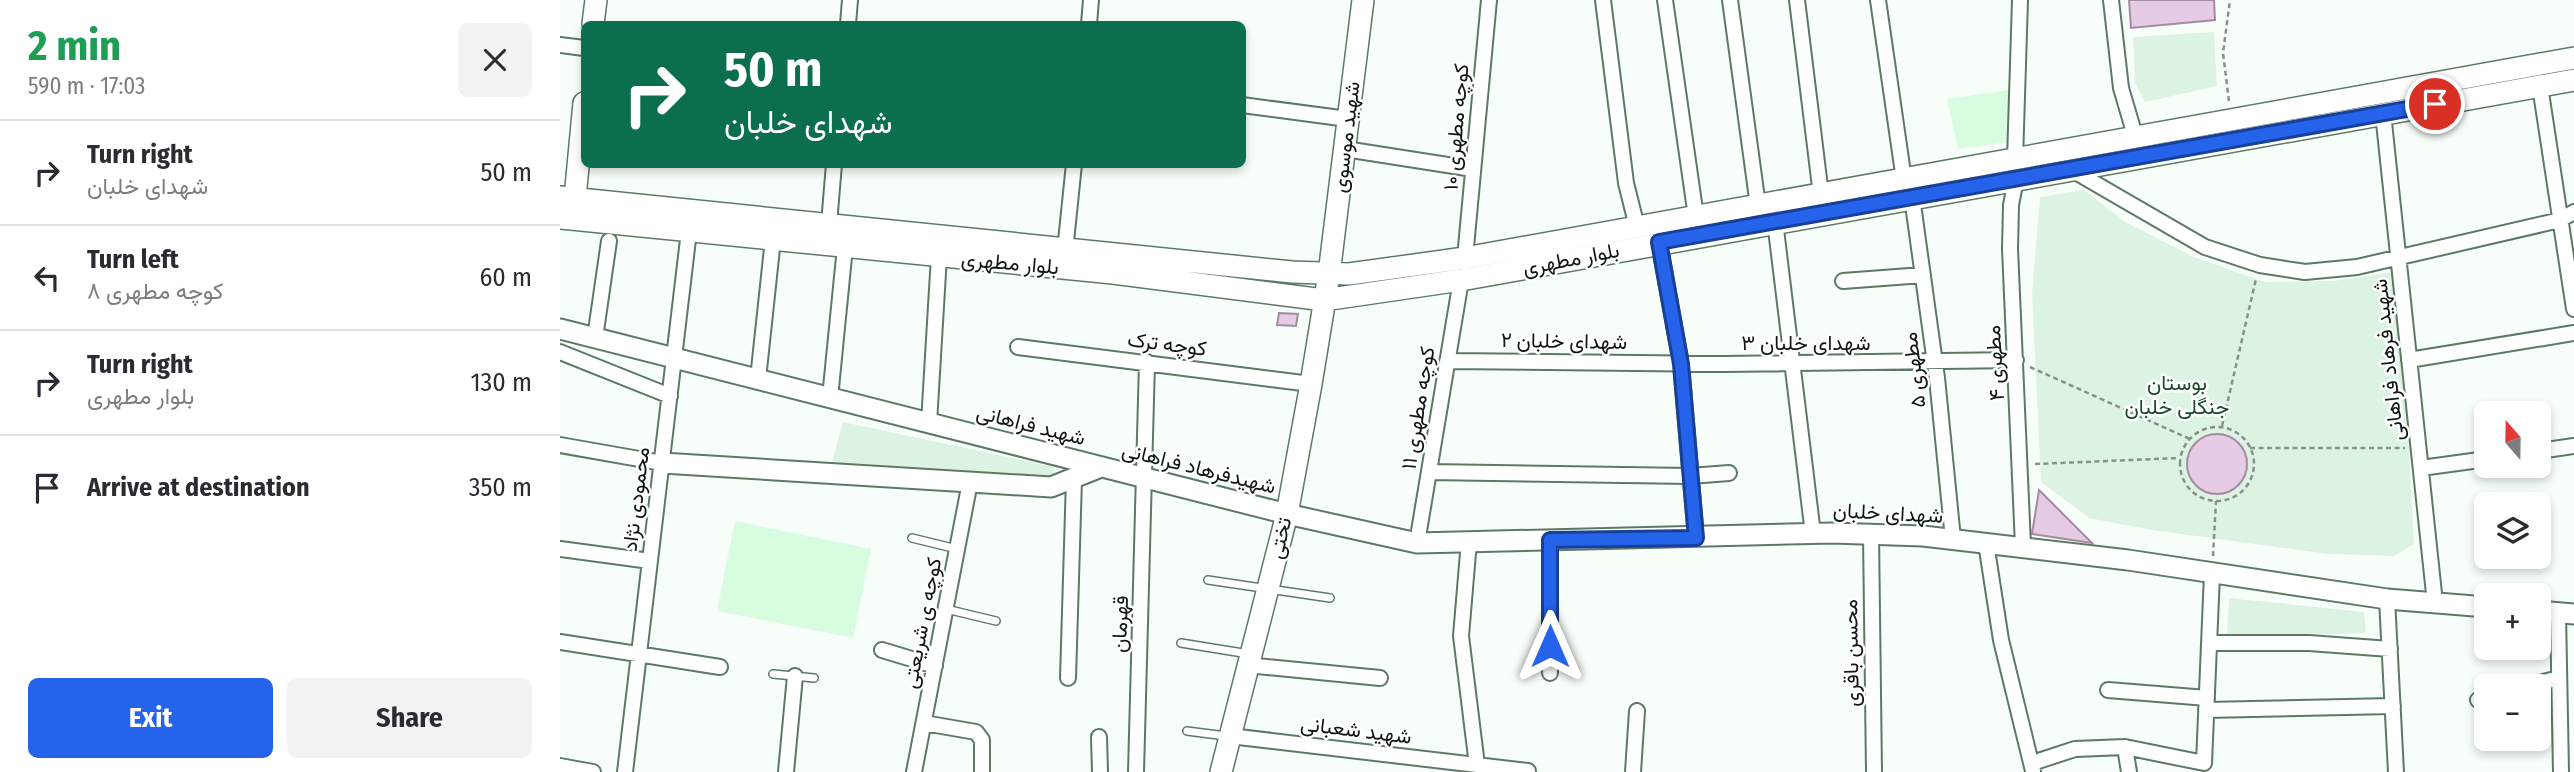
<!DOCTYPE html>
<html lang="en">
<head>
<meta charset="utf-8">
<style>
	body { margin:0; font-family:"Fira Sans Condensed",Vazirmatn,sans-serif; background:#f2f2f3; color:#2b2b33; height:100vh; display:flex; flex-direction:column; font-size:26px; white-space:nowrap }
	* { box-sizing:border-box; margin:0 }
	p { font-size:23px; color:#7c7c81 }
	.icon { flex:none; width:38px; height:38px; fill:none; stroke:currentColor; stroke-width:2; stroke-linecap:round; stroke-linejoin:round }
	.map { position:relative; flex:1; overflow:hidden }
	.details { display:flex; flex-direction:column; background:#fff; width:560px }
	.details>* { flex:none }
	.top-card { position:absolute; left:21px; top:21px; width:665px; height:147px; border-radius:10px; box-shadow:0 4px 10px #0003; background:#0b6e4f; color:#fff; overflow:hidden }
	.needle { width:46px; rotate:340deg }
	.tools { position:absolute; left:1914px; top:401px; display:grid; gap:14px }
	.tools a { display:grid; place-items:center; width:77px; height:77px; border-radius:10px; background:#fff; box-shadow:0 4px 10px #0003; font-size:35px }
	.pin { position:absolute; display:grid; place-items:center; width:60px; height:60px; color:#fff; margin:-30px; border:4px solid #fff; border-radius:50%; box-shadow:0 2px 7px #0007 }
	.me { position:absolute; width:77px; margin:-38px; rotate:0deg; stroke-linejoin:round; filter:drop-shadow(0 0 5px #0008) }
	.turn { display:flex; align-items:center; gap:24px; height:147px; padding:0 28px; font-size:32px }
	.turn .icon { width:91px; height:91px; stroke-width:2.5 }
	.turn b { display:block; font-size:49px; line-height:60px }
	.round { display:grid; place-items:center; flex:none; width:74px; height:74px; border-radius:10px; background:#f2f2f3 }
	.head { display:flex; align-items:center; justify-content:space-between; height:119px; padding:0 28px }
	h1 { font-size:42px; font-weight:700; line-height:52px; color:#1e9e55 }
	.button { display:flex; gap:14px; margin-top:auto; padding:14px 28px }
	.button a { flex:1; height:80px; border-radius:10px; background:#2563eb; color:#fff; font-size:28px; font-weight:700; line-height:80px; text-align:center }
	.button a+a { background:#f2f2f3; color:#2b2b33 }
	ul { padding:0; list-style:none }
	li { display:flex; align-items:center; gap:21px; height:105px; padding:0 28px; border-top:2px solid #e1e1e2 }
	li div { flex:1 }
	li b { display:block; font-size:26px }
	li em { font-style:normal }
	main { display:flex; flex:1; min-height:0 }
	.map>svg:first-child { display:block }
	.built { fill:#d7fce0 }
	.green { fill:#ddf3e2 }
	.building { fill:#e6cbe4; stroke:#a38ba2; stroke-width:2 }
	.lines { fill:none; stroke-linecap:round; stroke-linejoin:round }
	.service-casing { stroke:#5d7964; stroke-width:10 }
	.minor-casing { stroke:#5d7964; stroke-width:18 }
	.tertiary-casing { stroke:#5d7964; stroke-width:23 }
	.secondary-casing { stroke:#5d7964; stroke-width:24 }
	.path { stroke:#89908b; stroke-width:2.5; stroke-dasharray:5 3.5; stroke-linecap:butt }
	.service { stroke:#fff; stroke-width:7 }
	.minor { stroke:#fff; stroke-width:14 }
	.tertiary { stroke:#fff; stroke-width:19 }
	.secondary { stroke:#fff; stroke-width:21 }
	.route-casing { stroke:#184099; stroke-width:18 }
	.route { stroke:#2563eb; stroke-width:12 }
	.labels { text-anchor:middle; stroke-width:5; stroke-linejoin:round; paint-order:stroke }
	.street-label { font-size:21px; fill:#0e1811; stroke:#fff }
	.park-label { font-size:21px; fill:#154a29; stroke:#fff }
</style>
</head>
<body>
<main>
<section class="details">
<div class="head"><div><h1>2 min</h1><p>590 m · 17:03</p></div><a class="round"><svg class="icon" aria-label="close" viewBox="0 0 24 24"><path d="M6 6l12 12M18 6L6 18"/></svg></a></div>
<ul>
<li><svg class="icon" aria-label="right" viewBox="0 0 24 24"><path d="M7 20v-9h11M14 6l5 5-5 5"/></svg><div><b>Turn right</b><p>شهدای خلبان</p></div><em>50 m</em></li>
<li><svg class="icon" aria-label="left" viewBox="0 0 24 24"><path d="M17 20v-9H6M10 6l-5 5 5 5"/></svg><div><b>Turn left</b><p>کوچه مطهری ۸</p></div><em>60 m</em></li>
<li><svg class="icon" aria-label="right" viewBox="0 0 24 24"><path d="M7 20v-9h11M14 6l5 5-5 5"/></svg><div><b>Turn right</b><p>بلوار مطهری</p></div><em>130 m</em></li>
<li><svg class="icon" aria-label="arrive" viewBox="0 0 24 24"><path d="M6 21V4h12l-3 4 3 4H6"/></svg><div><b>Arrive at destination</b></div><em>350 m</em></li>
</ul>
<div class="button"><a>Exit</a><a>Share</a></div>
</section>
<div class="map">
<svg width="2014" height="772" viewBox="0 0 2014 772">
	<rect width="100%" height="100%" fill="#f7fdf9"/>
	<path class="built" d="M1448,90v52l-50,7 -11,-50z
		M175,521l136,28 -18,89 -136,-27z"/>
	<path class="green" d="M1654,32l3,54 -72,16 -10,-19 -2,-46z
		M1524,190l43,33 67,34 71,25 68,-1 62,-9 10,100 9,172 -20,12 -65,-2 -177,-24 -63,-12 -48,-36 -9,-189 8,-96z
		M283,422l211,45 -1,13 -222,-14z
		M1669,598l135,14 2,21 -139,3z"/>
	<path class="building" d="M1569,0h85l1,20 -84,8z
		M719,313l19,1 -2,12 -19,-1z
		M1627 464a30 30 0 1 1 60 0a30 30 0 1 1-60 0Z
		M1479,490l53,53 -60,-9z"/>
	<g class="lines">
		<g class="service-casing">
			<path id="service" d="M352,538l45,11
				M648,580l122,18
				M386,609l50,12
				M621,643l68,11
				M213,674l41,4
				M627,731l39,5"/>
		</g>
		<g class="minor-casing">
			<path id="minor" d="M1043,0l23,183 11,44
				M1105,0l31,217
				M1170,0l28,206
				M1237,0l24,195
				M1318,0l26,180
				M1551,0l10,88 15,51
				M288,24l2,-24
				M529,24l2,-24
				M0,45l24,3
				M1980,86l34,223
				M682,105l106,14
				M1823,113l52,490
				M785,149l128,20
				M1455,160l5,-160
				M1512,170l133,77 55,18 45,7 52,-5 203,-47 14,-8
				M1456,179l-5,26 -1,44 13,297
				M1352,197l25,181 16,161
				M1215,221l38,313
				M269,224l5,-60
				M1099,242l22,122 15,174
				M505,251l9,-87
				M905,258l24,-258
				M1283,281l80,-6
				M35,338l14,-97
				M458,347l293,37
				M0,352l110,44
				M1849,360l165,-27
				M887,361l278,3 291,-4
				M198,379l15,-140
				M270,398l15,-151
				M369,423l10,-167
				M0,445l102,18
				M1979,451l35,-5
				M1861,468l66,-9
				M869,472l261,4 39,-3
				M1311,534l3,238
				M990,540v133
				M909,541l-8,95 16,129
				M857,543l44,-263
				M1426,543l15,97 32,131
				M0,549l90,12
				M1827,599l9,173
				M1998,613l3,159
				M0,642l160,25
				M1649,643h100l81,6
				M322,650l53,16
				M686,665l134,13
				M508,678l6,-199
				M1968,686l31,-8
				M1548,690l99,8
				M1918,700l9,-3
				M1646,710l187,-4
				M364,723l52,9 6,8v32
				M670,736l298,35
				M539,737l1,35
				M1565,747l4,25
				M1472,763l43,-14 50,-2 79,16 8,-189
				M0,766l33,6
				M65,772l64,-541
				M226,772l9,-96
				M354,772l56,-290
				M576,772l11,-410
				M1073,772l4,-61"/>
		</g>
		<g class="tertiary-casing">
			<path id="tertiary" d="M0,329l727,185 130,29 415,-10 91,3 205,24 259,39 100,8
				M102,463l389,24 50,-20
				M1979,611l35,3"/>
		</g>
		<g class="secondary-casing">
			<path id="secondary" d="M33,24l3,-24
				M0,197l732,75 57,2 116,-16 1109,-200
				M4,207l11,-9 9,-95
				M0,218l553,55 211,27 137,-20 1113,-200
				M661,772l66,-258 24,-130 18,-110 34,-274"/>
		</g>
		<path class="path" d="M1669,101l-6,-48 7,-53
			M1470,367l160,72
			M1662,426l34,-147
			M1620 464a37 37 0 1 1 74 0a37 37 0 1 1-74 0Z
			M1690,448h155
			M1475,464l144,-6
			M1653,556l3,-55"/>
		<use href="#service" class="service"/>
		<use href="#minor" class="minor"/>
		<use href="#tertiary" class="tertiary"/>
		<use href="#secondary" class="secondary"/>
	</g>
	<g class="lines">
		<g class="route-casing">
			<path id="route" d="M990,646v-106l146,-2 -15,-174 -22,-122 776,-138"/>
		</g>
		<use href="#route" class="route"/>
	</g>
	<g class="labels">
		<g class="street-label">
			<text transform="translate(896 127) rotate(-85)" y="7">کوچه مطهری ۱۰</text>
			<text transform="translate(786 137) rotate(-83)" y="7">شهید موسوی</text>
			<text transform="translate(1011 259) rotate(-11)" y="7">بلوار مطهری</text>
			<text transform="translate(450 263) rotate(5)" y="7">بلوار مطهری</text>
			<text transform="translate(1004 341) rotate(1)" y="7">شهدای خلبان ۲</text>
			<text x="1246" y="350">شهدای خلبان ۳</text>
			<text transform="translate(607 344) rotate(7)" y="7">کوچه ترک</text>
			<text transform="translate(1828 360) rotate(-96)" y="7">شهید فرهاد فراهانی</text>
			<text transform="translate(1435 363) rotate(-93)" y="7">مطهری ۴</text>
			<text transform="translate(1354 370) rotate(-97)" y="7">مطهری ۵</text>
			<text transform="translate(858 408) rotate(-81)" y="7">کوچه مطهری ۱۱</text>
			<text transform="translate(471 425) rotate(14)" y="7">شهید فراهانی</text>
			<text transform="translate(639 468) rotate(14)" y="7">شهیدفرهاد فراهانی</text>
			<text transform="translate(76 499) rotate(-83)" y="7">محمودی نژاد</text>
			<text transform="translate(1328 513) rotate(3)" y="7">شهدای خلبان</text>
			<text transform="translate(720 538) rotate(-77)" y="7">تختی</text>
			<text transform="translate(362 623) rotate(-79)" y="7">کوچه ی شریعتی</text>
			<text transform="translate(560 624) rotate(-88)" y="7">قهرمان</text>
			<text transform="translate(1291 653) rotate(-91)" y="7">محسن باقری</text>
			<text transform="translate(796 730) rotate(7)" y="7">شهید شعبانی</text>
		</g>
		<g class="park-label">
			<text x="1617" y="390">بوستان<tspan x="1617" dy="24">جنگلی خلبان</tspan></text>
		</g>
	</g>
</svg>
<div class="tools">
<a><svg class="needle" viewBox="-14 -14 28 28"><path d="M0-13l5 13h-10z" fill="#e53935"/><path d="M0 13l5-13h-10z" fill="#7c7c81"/></svg></a>
<a><svg class="icon" aria-label="layers" viewBox="0 0 24 24"><path d="M12 4l9 5-9 5-9-5zM3 14l9 5 9-5"/></svg></a>
<a>+</a>
<a>−</a>
</div>
<div class="pin" style="left:1875px;top:104px;background:#d93025"><svg class="icon" aria-label="arrive" viewBox="0 0 24 24"><path d="M6 21V4h12l-3 4 3 4H6"/></svg></div>
<svg class="me" style="left:990px;top:646px" viewBox="-20 -20 40 40"><path d="M0-17L14 15 0 8-14 15z" fill="#2563eb" stroke="#fff" stroke-width="4"/></svg>
<div class="top-card">
<div class="turn"><svg class="icon" aria-label="right" viewBox="0 0 24 24"><path d="M7 20v-9h11M14 6l5 5-5 5"/></svg><div><b>50 m</b>شهدای خلبان</div></div>
</div>
</div>
</main>
</body>
</html>
